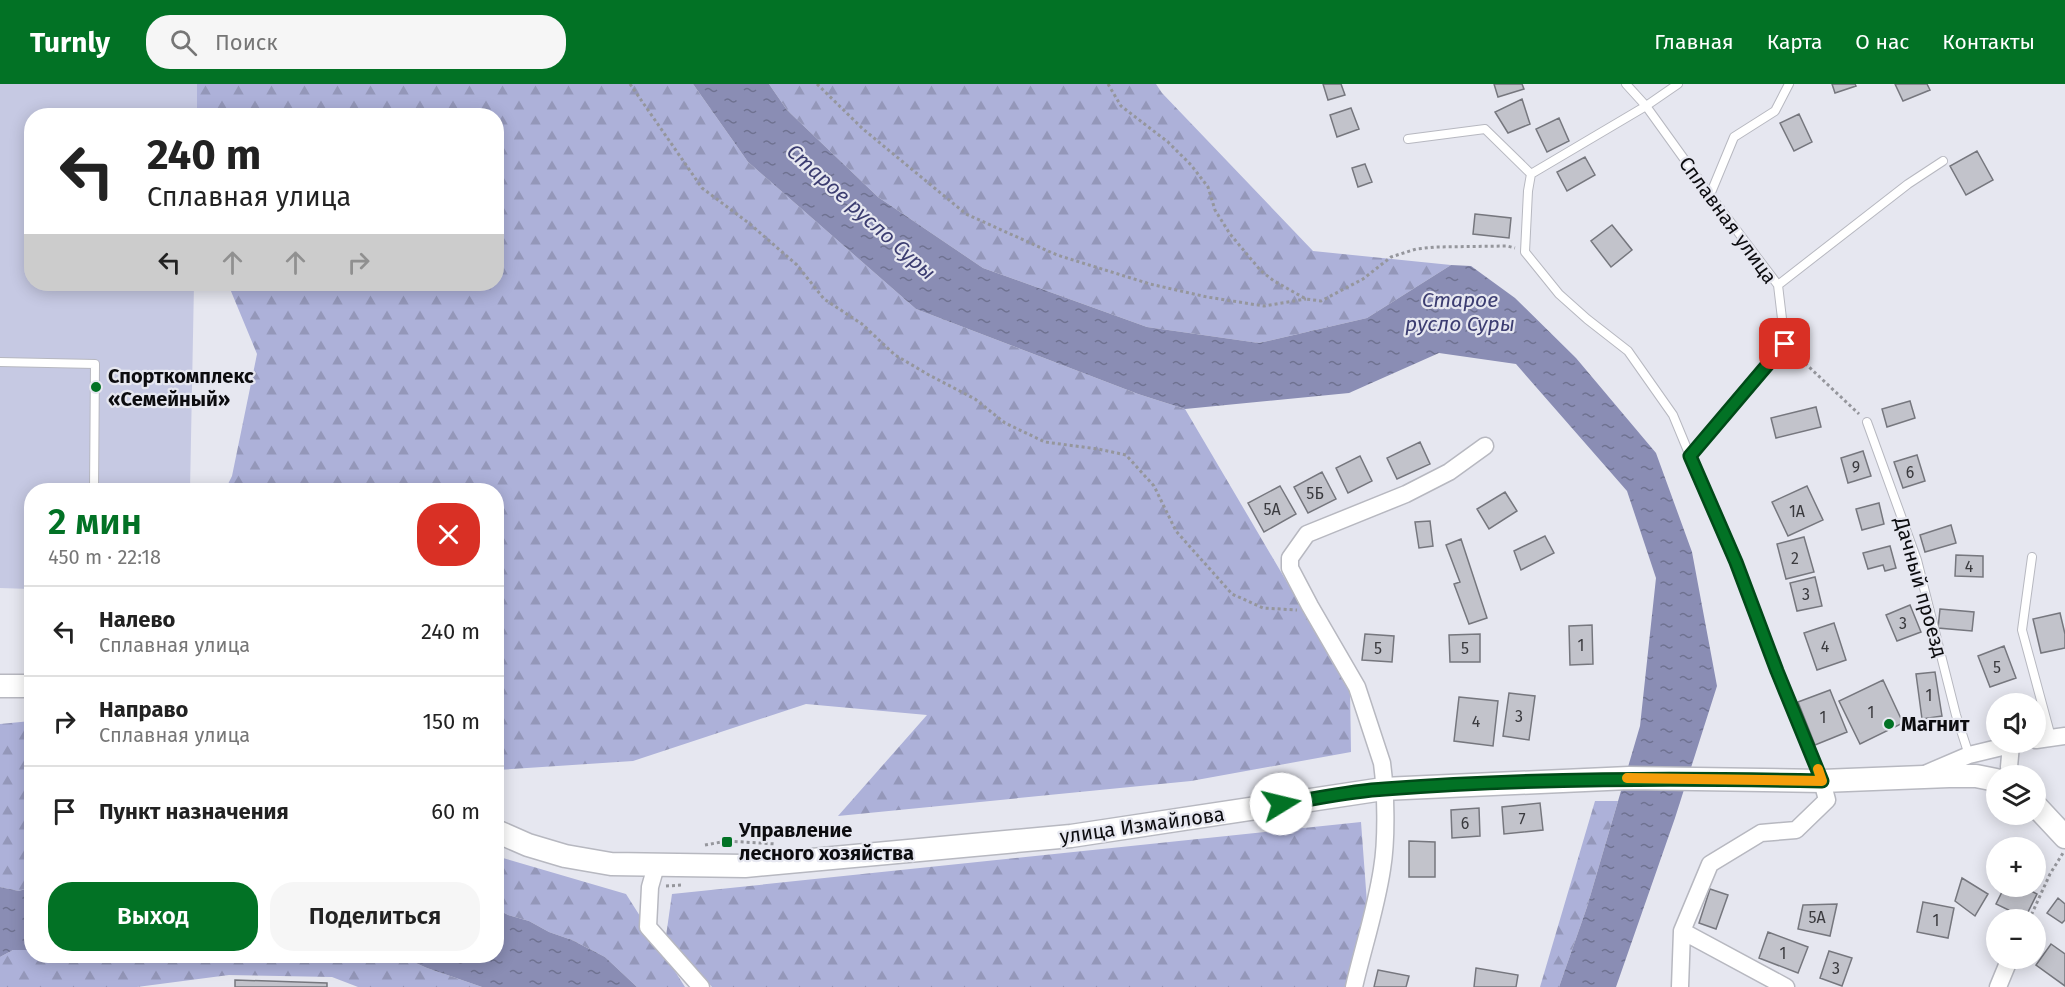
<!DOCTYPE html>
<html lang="ru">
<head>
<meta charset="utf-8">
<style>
	body { margin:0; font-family:"Fira Sans",sans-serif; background:#f6f6f6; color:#222; height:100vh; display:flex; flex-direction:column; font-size:22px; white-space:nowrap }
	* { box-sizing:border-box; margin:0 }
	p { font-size:20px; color:#767676 }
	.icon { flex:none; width:33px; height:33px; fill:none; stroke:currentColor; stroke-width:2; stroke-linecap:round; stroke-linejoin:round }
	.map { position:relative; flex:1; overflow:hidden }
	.sheet { position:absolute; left:24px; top:399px; width:480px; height:480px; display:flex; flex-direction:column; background:#fff; border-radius:24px; box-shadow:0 3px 15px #0003 }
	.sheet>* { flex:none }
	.banner { position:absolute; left:24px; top:24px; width:480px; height:183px; border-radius:24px; box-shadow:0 3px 15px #0003; background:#fff; color:#222; overflow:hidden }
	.buttons { position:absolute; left:1986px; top:609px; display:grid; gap:12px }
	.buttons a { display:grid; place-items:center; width:60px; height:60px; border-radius:50%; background:#fff; box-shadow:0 3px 15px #0003; font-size:30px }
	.pin { position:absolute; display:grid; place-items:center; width:51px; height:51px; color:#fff; margin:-26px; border-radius:12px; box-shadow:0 3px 9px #0006 }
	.me { position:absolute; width:66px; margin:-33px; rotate:81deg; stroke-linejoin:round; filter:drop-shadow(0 0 4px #0008) }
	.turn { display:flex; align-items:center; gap:21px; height:126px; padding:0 24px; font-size:27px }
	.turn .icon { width:78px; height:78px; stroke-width:2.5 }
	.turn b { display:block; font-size:42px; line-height:51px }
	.lanes { display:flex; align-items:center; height:57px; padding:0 24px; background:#0003; justify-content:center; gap:30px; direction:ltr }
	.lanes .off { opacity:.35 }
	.round { display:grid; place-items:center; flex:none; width:63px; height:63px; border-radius:24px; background:#f6f6f6 }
	.summary { display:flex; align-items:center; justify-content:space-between; height:102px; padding:0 24px }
	h1 { font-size:36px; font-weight:600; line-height:45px; color:#027225 }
	.button { display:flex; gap:12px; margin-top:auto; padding:12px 24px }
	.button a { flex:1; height:69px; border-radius:24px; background:#027225; color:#fff; font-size:24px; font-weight:600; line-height:69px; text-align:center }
	.button a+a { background:#f6f6f6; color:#222 }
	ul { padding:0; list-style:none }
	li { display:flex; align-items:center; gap:18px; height:90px; padding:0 24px; border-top:2px solid #e0e0e0 }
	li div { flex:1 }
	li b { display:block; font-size:22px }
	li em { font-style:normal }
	header { display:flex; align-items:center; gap:36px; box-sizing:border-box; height:84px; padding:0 30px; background:#027225; color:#fff }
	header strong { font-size:28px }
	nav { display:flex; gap:33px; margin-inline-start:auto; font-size:21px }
	.search { width:420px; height:54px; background:#f6f6f6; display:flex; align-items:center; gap:15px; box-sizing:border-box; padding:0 21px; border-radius:24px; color:#767676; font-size:22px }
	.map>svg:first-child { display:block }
	.forest { fill:url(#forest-firs) }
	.pitch { fill:#c6c9e3 }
	.water { fill:url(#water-ripples) }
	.building { fill:#c2c3cb; stroke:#76777e; stroke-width:1.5 }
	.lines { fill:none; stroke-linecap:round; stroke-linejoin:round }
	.lane-casing { stroke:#b7b8c0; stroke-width:10 }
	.street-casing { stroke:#b7b8c0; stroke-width:19 }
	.secondary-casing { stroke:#b7b8c0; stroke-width:25 }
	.path { stroke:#95969c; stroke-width:3; stroke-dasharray:3 3; stroke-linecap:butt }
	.lane { stroke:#fff; stroke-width:8 }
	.street { stroke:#fff; stroke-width:16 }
	.secondary { stroke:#fff; stroke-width:22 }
	.route-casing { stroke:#014a18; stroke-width:15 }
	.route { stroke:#027225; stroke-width:10 }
	.slow { stroke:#f59e0b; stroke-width:10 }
	.poi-dot { fill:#027225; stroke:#e6e7f0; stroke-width:2 }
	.labels { text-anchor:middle; stroke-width:4.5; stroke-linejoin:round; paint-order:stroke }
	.number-label { font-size:16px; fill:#3a3a3e }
	.street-label { font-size:20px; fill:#0c0c0f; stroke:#e6e7f0 }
	.poi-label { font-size:20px; font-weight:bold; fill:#0c0c0f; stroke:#e6e7f0; text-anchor:start }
	.water-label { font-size:21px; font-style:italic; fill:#3c3d71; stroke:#e6e7f0 }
</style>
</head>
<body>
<header>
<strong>Turnly</strong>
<div class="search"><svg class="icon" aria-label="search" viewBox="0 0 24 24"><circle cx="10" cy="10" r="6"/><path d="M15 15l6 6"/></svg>Поиск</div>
<nav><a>Главная</a><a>Карта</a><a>О нас</a><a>Контакты</a></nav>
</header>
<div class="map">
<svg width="2065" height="903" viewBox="0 0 2065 903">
	<defs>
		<pattern id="forest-firs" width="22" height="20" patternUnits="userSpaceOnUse" patternTransform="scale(1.5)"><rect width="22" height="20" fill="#adb1d9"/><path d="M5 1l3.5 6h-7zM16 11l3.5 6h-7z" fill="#9497b9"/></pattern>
		<pattern id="water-ripples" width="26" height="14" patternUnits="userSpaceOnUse" patternTransform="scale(1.5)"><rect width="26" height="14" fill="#8a8db4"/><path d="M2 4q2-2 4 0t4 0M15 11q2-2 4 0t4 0" fill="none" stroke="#6f7291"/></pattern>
	</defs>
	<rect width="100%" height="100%" fill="#e6e7f0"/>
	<path class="forest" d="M197,0h496l55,78 168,147 222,85 47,15 165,280 1,63 -160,29 -353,35 89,-101 -121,-11 -173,57 -136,9 -1,-280h-271l7,-14 25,-122 -29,-70h268v-168h-299z
		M769,0h387l6,9 151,158 138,14 -84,53 -108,25 -112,-16 -164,-59 -105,-71 -91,-87z
		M31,637v166l-12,4 -19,-4v-163z
		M1595,717h23l-31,106 -28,80h-19z
		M1361,738l6,81 -22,84h-633l-46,-51 6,-42z
		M496,772l130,38 59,93h-48l-32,-30 -33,-17 -23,-8 -20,-11 -21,-6 -11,-6z
		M13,866h18l1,6h368l27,12 55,19h-124l-26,-10 -103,-2 -92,12h-137v-30z"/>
	<path class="pitch" d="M0,0h197v31l-165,1v168h162l-4,206h-158l-1,99 -31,-1z"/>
	<path class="water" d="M693,0h76l18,26 91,87 105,71 164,59 112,16 108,-25 84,-53 20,1 44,32 61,60 80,95 36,99 25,134 -42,132 -59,169h-57l28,-80 53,-181 16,-148 -29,-87 -111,-127 -77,-11 -90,40 -164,16 -47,-15 -222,-85 -168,-147z
		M0,803l19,4 12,-4v63h-18l-13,7z
		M497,825l11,6 21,6 20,11 23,8 33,17 32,30h-155l-55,-19 -27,-12h96z"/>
	<path class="building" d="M1323,0h18l4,11 -17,5z
		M1494,0h28l2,5 -26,8z
		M1832,0h23l1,2 -21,7z
		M1895,0h32l3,6 -27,11z
		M1522,15l8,25 -22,9 -13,-21z
		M1351,24l8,21 -22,8 -7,-22z
		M1799,30l13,28 -18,9 -14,-28z
		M1559,34l10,23 -22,11 -11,-23z
		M1977,67l16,29 -27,15 -16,-29z
		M1585,73l10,18 -28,16 -10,-19z
		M1365,80l7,18 -14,5 -6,-19z
		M1475,130l36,4 -2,20 -36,-4z
		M1612,141l20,25 -21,17 -20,-26z
		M1910,317l5,17 -28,9 -5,-18z
		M1816,323l5,20 -45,11 -5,-20z
		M1420,358l10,22 -33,15 -10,-21z
		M1863,367l8,25 -23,7 -7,-25z
		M1917,371l8,26 -22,7 -9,-26z
		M1360,372l12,25 -24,12 -12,-25z
		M1322,388l14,27 -28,14 -14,-26z
		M1280,402l16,28 -32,18 -16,-29z
		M1807,402l16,34 -35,16 -16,-34z
		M1505,408l12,19 -28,18 -12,-20z
		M1879,419l5,21 -22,6 -6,-21z
		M1430,437l3,25 -14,2 -4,-26z
		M1951,441l5,18 -31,9 -5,-17z
		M1545,452l9,17 -33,17 -7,-19z
		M1804,453l10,35 -28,7 -9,-35z
		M1461,455l26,79 -18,6 -15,-40 6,-2 -14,-37z
		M1890,462l6,22 -11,3 -2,-6 -15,4 -5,-16z
		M1956,471l27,1v21l-28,-1z
		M1815,493l7,29 -25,5 -7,-28z
		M1910,521l11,27 -24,9 -11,-26z
		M1940,525l34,3 -2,19 -34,-3z
		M2060,529l5,21v14l-24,5 -8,-34z
		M1834,539l12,37 -29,10 -13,-37z
		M1592,541l1,39 -23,1 -1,-39z
		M1365,550l29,2 -2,26 -30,-2z
		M1480,550v28h-30l-1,-27z
		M2004,562l12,32 -26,9 -12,-31z
		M1935,588l7,44 -20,3 -6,-45z
		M1883,596l20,43 -43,21 -21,-43z
		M1830,606l17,42 -32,13 -17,-43z
		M1509,609l26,3 -6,44 -26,-4z
		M1459,613l39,4 -5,45 -39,-5z
		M1540,719l3,27 -39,4 -2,-27z
		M1479,724l1,28 -28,2 -1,-28z
		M1409,757l26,1v35h-26z
		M1962,794l26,16 -13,22 -20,-15z
		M2005,802h17l15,8 -12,24 -29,-14z
		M1710,805l18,6 -12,34 -17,-6z
		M2058,814l7,6v16l-3,3 -15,-10z
		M1923,818l31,6 -6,30 -31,-6z
		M1837,820l-7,32 -32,-7 5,-24z
		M1768,848l40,15 -10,26 -39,-15z
		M2051,860l14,10v32l-29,-21z
		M1829,867l23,7 -10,28 -22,-8z
		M1476,884l42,7 -2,12h-42z
		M1378,886l31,6 -3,11h-32z
		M235,896l92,3v4h-92z"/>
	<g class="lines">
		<g class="lane-casing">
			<path id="lane" d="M1626,0l20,22 64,89 68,90 7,59 -95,112 46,106 41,109 45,109
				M1408,55l77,-10 46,45 115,-68 32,-22
				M1531,90l-3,17 -3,61 34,42 28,25 41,32 45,64 17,41
				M1710,111l24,-58 41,-26 14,-27
				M1778,201l130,-101 35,-23
				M0,278l95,2 -1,126
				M1867,338l50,138 39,155 13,40
				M2032,473l-10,73 29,107"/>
		</g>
		<g class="street-casing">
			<path id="street" d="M2036,656l29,-4
				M2011,661l-2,22 4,9
				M1927,689l42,-18 54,-13
				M656,782l-6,21 -2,40 53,60
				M1682,847l104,56
				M1354,903c9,-39 22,-78 28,-118 5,-30 4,-76 0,-106l-25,-76 -47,-81 -20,-38v-10l17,-24 99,-40 43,-22 36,-26
				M1680,903l2,-56 28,-67 51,-31 35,-3 31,-30 -5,-19
				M1998,903l12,-29"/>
		</g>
		<g class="secondary-casing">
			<path id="secondary" d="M0,602h32
				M2036,722l29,31
				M496,747l32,14 37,11 46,8 134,2 326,-30 312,-47 246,-11 193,3 127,-5h27l20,4"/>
		</g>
		<path class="path" d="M630,0l72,104 48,36 47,41 27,34 38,25 33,31 34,20 46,24 30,24 40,19 53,7 28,6 28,31 22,45 56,63 31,14 34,2
			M817,0l46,45 103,85 91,41 93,29 57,13 57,9 42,-7
			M1108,0l13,22 47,36 23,23 17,22 7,23 15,24 31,37 13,10 32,18 15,2 42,-22 28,-22 25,-8 19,-2 72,-1 8,2
			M1792,267l67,63
			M705,761l22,-4 49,3
			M666,802l17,-1
			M2029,836l21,-46 13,-21"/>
		<use href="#lane" class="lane"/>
		<use href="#street" class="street"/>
		<use href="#secondary" class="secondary"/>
	</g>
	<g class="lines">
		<g class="route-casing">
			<path id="route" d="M1281,720c34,-5 69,-13 104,-15 145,-11 291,-11 437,-8l-45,-110 -41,-109 -46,-106 95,-112"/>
		</g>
		<use href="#route" class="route"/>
		<path class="slow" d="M1627,694l195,3 -4,-12"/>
	</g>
	<g class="poi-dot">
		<circle cx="96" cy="303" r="6"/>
		<circle cx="1889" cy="640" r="6"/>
		<rect x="721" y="752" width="12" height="12" rx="3"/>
	</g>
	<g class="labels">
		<g class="number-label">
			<text x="1856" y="389">9</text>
			<text x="1910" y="394">6</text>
			<text x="1315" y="415">5Б</text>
			<text x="1272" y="431">5А</text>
			<text x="1797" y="433">1А</text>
			<text x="1795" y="480">2</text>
			<text x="1969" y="488">4</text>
			<text x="1806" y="516">3</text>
			<text x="1903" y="545">3</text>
			<text x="1581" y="567">1</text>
			<text x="1825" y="568">4</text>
			<text x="1378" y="570">5</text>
			<text x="1465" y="570">5</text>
			<text x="1997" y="589">5</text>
			<text x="1929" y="617">1</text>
			<text x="1871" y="634">1</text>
			<text x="1519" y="638">3</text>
			<text x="1823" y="639">1</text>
			<text x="1476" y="643">4</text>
			<text x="1522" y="741">7</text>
			<text x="1465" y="745">6</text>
			<text x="1817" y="839">5А</text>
			<text x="1936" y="842">1</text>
			<text x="1783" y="875">1</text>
			<text x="1836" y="890">3</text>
		</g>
		<g class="street-label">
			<text transform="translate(1728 136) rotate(54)" y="7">Сплавная улица</text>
			<text transform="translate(1921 503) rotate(74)" y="7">Дачный проезд</text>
			<text transform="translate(1142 741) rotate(-8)" y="7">улица Измайлова</text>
		</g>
		<g class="poi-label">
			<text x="108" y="299">Спорткомплекс<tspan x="108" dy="23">«Семейный»</tspan></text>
			<text x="1901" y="647">Магнит</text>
			<text x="739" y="753">Управление<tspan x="739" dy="23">лесного хозяйства</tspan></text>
		</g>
		<g class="water-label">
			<text transform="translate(861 128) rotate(42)" y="7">Старое русло Суры</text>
			<text x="1460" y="223">Старое<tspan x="1460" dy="24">русло Суры</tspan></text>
		</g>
	</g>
</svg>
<div class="buttons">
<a><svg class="icon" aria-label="sound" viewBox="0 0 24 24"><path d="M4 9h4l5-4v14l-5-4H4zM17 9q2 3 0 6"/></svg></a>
<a><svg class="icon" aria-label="layers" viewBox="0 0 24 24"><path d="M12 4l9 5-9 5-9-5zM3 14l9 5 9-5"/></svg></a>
<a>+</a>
<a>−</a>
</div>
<div class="pin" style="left:1785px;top:260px;background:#d93025"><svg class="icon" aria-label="arrive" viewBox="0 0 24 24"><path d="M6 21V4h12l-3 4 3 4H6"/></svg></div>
<svg class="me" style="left:1281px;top:720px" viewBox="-20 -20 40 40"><circle r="19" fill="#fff"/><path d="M0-13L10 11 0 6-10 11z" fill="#027225"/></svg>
<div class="banner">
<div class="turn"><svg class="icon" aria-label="left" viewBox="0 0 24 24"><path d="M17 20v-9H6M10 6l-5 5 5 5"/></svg><div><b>240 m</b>Сплавная улица</div></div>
<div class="lanes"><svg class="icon" aria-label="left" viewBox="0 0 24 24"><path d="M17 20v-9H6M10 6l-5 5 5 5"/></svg><svg class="icon off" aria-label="ahead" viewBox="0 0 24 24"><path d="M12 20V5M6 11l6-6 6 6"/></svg><svg class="icon off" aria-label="ahead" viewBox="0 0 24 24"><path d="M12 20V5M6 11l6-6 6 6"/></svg><svg class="icon off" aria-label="right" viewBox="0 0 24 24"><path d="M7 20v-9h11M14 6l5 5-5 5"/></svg></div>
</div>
<section class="sheet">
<div class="summary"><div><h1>2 мин</h1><p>450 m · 22:18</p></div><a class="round" style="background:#d93025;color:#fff"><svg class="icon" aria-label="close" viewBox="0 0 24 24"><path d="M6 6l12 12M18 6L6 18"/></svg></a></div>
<ul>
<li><svg class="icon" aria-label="left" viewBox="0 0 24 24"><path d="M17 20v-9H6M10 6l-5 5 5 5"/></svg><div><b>Налево</b><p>Сплавная улица</p></div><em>240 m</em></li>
<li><svg class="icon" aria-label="right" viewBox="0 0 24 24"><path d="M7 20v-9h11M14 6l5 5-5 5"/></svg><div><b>Направо</b><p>Сплавная улица</p></div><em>150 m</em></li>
<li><svg class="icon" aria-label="arrive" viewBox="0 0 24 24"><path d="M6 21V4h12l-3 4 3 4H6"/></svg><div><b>Пункт назначения</b></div><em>60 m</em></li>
</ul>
<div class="button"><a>Выход</a><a>Поделиться</a></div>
</section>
</div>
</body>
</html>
